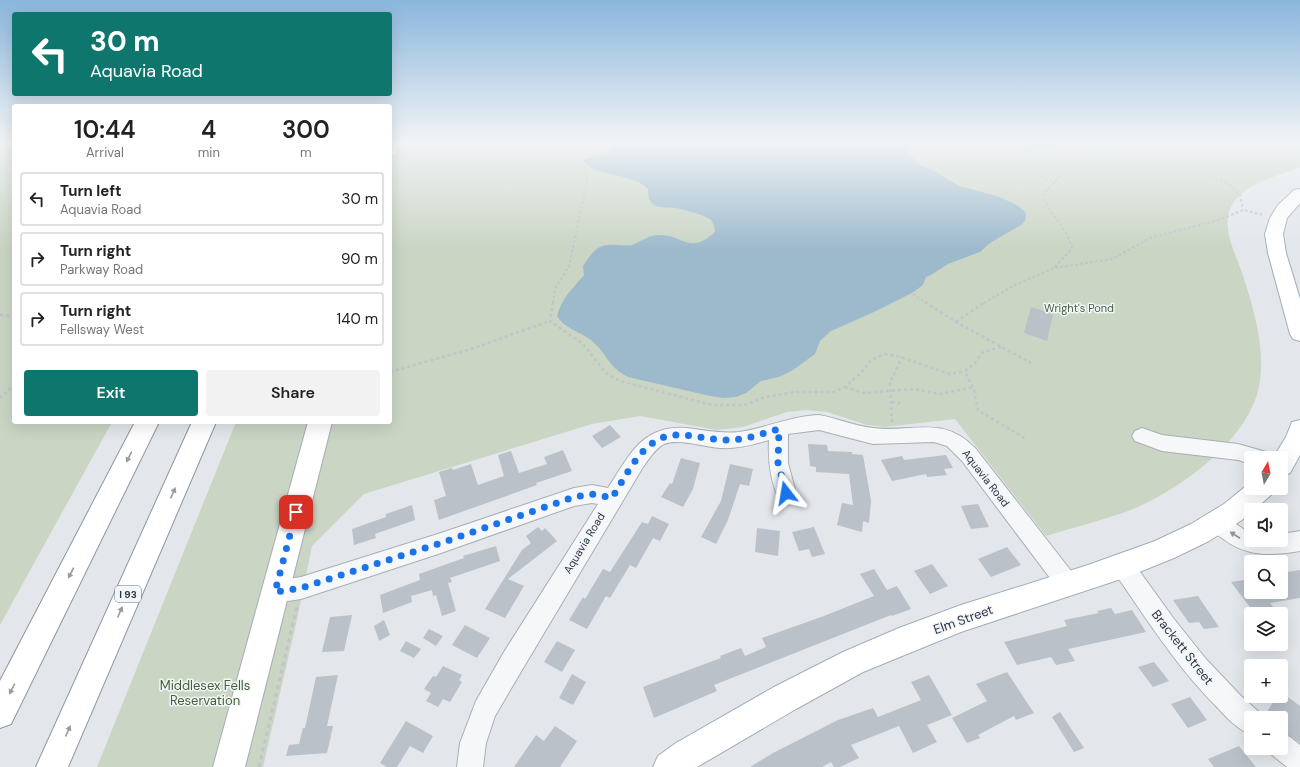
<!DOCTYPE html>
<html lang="en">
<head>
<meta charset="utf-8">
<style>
	body { margin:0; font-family:"DM Sans",sans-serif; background:#f2f2f2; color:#222; height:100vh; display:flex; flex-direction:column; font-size:15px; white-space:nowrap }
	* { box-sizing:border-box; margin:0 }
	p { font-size:13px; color:#767676 }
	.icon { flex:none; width:22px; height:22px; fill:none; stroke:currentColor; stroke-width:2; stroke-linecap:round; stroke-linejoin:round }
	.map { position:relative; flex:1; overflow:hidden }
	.side { position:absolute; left:12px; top:104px; width:380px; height:320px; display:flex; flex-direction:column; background:#fff; border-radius:4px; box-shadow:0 4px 16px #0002 }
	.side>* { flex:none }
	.top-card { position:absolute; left:12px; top:12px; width:380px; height:84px; border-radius:4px; box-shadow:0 4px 16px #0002; background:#0f766e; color:#fff; overflow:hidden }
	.needle { width:26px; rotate:10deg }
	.fabs { position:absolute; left:1244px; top:451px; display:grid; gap:8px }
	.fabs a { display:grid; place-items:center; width:44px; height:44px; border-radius:4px; background:#fff; box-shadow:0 4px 16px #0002; font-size:20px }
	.pin { position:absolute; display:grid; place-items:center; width:34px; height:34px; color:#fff; margin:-17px; border-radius:8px; box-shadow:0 2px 6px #0006 }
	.me { position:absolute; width:44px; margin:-22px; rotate:346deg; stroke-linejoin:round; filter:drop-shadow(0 0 3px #0008) }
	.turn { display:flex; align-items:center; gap:14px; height:84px; padding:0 12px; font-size:18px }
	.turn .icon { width:52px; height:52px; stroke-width:2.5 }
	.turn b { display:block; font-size:28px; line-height:34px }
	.eta { display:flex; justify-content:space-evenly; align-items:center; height:68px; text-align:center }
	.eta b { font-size:24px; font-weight:600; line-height:28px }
	.button { display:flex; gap:8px; margin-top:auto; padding:8px 12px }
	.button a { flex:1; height:46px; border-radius:4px; background:#0f766e; color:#fff; font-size:16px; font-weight:600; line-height:46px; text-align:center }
	.button a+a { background:#f2f2f2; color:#222 }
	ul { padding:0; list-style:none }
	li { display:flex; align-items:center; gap:12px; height:54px; margin:0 8px 6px; padding:0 4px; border:2px solid #e0e0e0; border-radius:4px }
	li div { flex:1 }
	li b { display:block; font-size:15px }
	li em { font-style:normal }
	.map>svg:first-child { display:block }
	.green { fill:#cad5c4 }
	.water { fill:#9dbacc }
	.building { fill:#bac1c9 }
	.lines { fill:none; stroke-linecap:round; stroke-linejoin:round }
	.minor-casing { stroke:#a8afb6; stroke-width:2 }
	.major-casing { stroke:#a2adb7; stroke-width:2 }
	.highway-casing { stroke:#8a97a2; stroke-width:2 }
	.path-far2 { stroke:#c1c5ca; stroke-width:2; stroke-dasharray:2.5 2.5; stroke-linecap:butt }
	.path-far1 { stroke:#c1c5ca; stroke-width:2.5; stroke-dasharray:3 3; stroke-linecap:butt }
	.path { stroke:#c1c5ca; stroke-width:3; stroke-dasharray:4 4; stroke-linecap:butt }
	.minor { fill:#f6f7f9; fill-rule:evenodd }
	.major { fill:#fff; fill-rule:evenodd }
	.highway { fill:#fff; fill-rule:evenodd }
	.oneway { fill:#949ba2 }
	.oneway2 { fill:#90979e }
	.route { stroke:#1a73e8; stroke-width:7; stroke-dasharray:0 12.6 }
	.labels { text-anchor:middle; stroke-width:3; stroke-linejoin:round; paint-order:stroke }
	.shield { fill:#f3f6f8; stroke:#66707a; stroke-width:1 }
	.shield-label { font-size:10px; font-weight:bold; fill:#2a3744 }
	.park-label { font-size:11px; fill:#446037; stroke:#f3f6f8 }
	.street-label { font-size:11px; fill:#2a3744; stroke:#f3f6f8 }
	.near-street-label { font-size:13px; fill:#2a3744; stroke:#f3f6f8 }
	.near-park-label { font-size:13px; fill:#446037; stroke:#f3f6f8 }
</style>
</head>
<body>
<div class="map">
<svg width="1300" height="767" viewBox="0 0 1300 767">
	<rect width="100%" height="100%" fill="#e3e7eb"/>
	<path class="green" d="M0,142h14v280h98l-112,203z
		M390,142h910v26c-23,8 -57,15 -69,39 -11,21 7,51 13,72 11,33 23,77 14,112 -13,50 -75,96 -120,116 -29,12 -63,20 -92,29l-91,-117 -70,8 -18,-2 -40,-13 -19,-2 -21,2 -44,15 -26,3 -77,-14 -48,8 -228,70 -52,52 -16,78 -33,143h-166l139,-345h154z"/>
	<path class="water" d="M619,142h290l-2,9 11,13 18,8 23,14 38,10 20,9 8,7 1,4 -1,5 -4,4 -31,18 -10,9 -32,12 -17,11 -5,2 -3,8 -11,8 -36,18 -45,20 -11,10 -5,13 -22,16 -14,7 -18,4 -15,12 -10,4 -12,1 -14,-2 -82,-19c-20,-10 -22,-25 -37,-37 -11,-8 -27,-12 -34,-24 4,-17 16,-28 27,-41l-1,-9c10,-14 14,-23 33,-21 6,0 11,1 16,0 8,-3 17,-10 26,-10 26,-1 31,21 57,-3 0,-4 -1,-8 -4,-12 -4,-4 -28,-11 -35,-12 -15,-1 -29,2 -28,-19 -17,-17 -56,-12 -65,-29 12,-6 31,-3 36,-18z
		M1012,142h51c-13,10 -37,5 -51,0z"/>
	<path class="building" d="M1031,307l22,7 -6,27 -23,-8z
		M610,425l11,12 -19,11 -10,-12z
		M808,444l19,1 1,6 24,1v2l11,1 8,46 -2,22 -6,-2 -1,11 -25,-7 5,-22 11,2 -4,-31 -33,-2v-5l-6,-1z
		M563,450l9,21 -36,12 1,2 -98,35 -5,-20 12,-4 -7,-24 13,-4 1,2 18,-6 7,21 26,-9 -6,-21 13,-4 8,22 28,-9 -3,-7z
		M946,455l7,13 -9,1 3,6 -20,2 -1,-3 -34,7 -11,-21 21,-4 2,4z
		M681,458l19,5 -7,26 -10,18 -22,-10 9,-14 2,1z
		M730,464l23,5 -4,17 -9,-2 -12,36 -12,24 -15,-7 20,-36z
		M978,504l11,23 -18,2 -10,-23z
		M412,505l3,15 -40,14 1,4 -22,7 -2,-16 34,-12v-3z
		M652,516l17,8 -9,17 -7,-3 -17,30 -6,-3 -20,33 -4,-2 -19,33 -18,-9 14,-23 2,2 18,-30 7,3 32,-50 6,2z
		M538,527l4,4 3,-3 12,13 -49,38 16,7 -19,32 -20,-9 37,-59 9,-7 -5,-7z
		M814,527l11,27 -13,3 -3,-8 -10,2 -7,-19z
		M757,528l23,3 -2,25 -23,-4z
		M496,546l4,15 -50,17 2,4 -4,1 8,28 -14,5 -6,-21 -3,1 -1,-6 -21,6 1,6 -29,11 -3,-18 40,-15 -1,-6 45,-16 -1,-2z
		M1007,547l14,18 -30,12 -13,-18z
		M932,564l16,22 -18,8 -16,-23z
		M874,569l13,21 10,-4 14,23 -19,7 -1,-1 -177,70 3,6 -63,27 -11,-31 78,-29 -1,-2 21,-8 4,8 21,-9 -4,-9 62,-22 50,-20 -14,-22z
		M1300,570v28l-30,5 9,11h-24l-24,-32 20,-3v13h30v-19z
		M1198,596l21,31 -15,2 -5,-7 -10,1 -16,-23z
		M1111,608l4,6 17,-4 14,22 -78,17 7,12 -19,4 -5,-8 -34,8 -13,-23 63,-16 -3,-6 35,-7 -2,-2z
		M352,615l-8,36 -22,1 8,-35z
		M384,620l6,15 -11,6 -5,-15z
		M465,625l25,13 -13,20 -25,-13z
		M429,629l14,7 -7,10 -13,-8z
		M406,641l15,8 -7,9 -14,-7z
		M557,641l18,9 -13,22 -18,-10z
		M1154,662l15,19 -16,6 -15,-20z
		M443,666l19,9 -3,5 3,2 -12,20 -7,-3 -5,8 -12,-6 5,-8 -7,-4 9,-13 3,1z
		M1007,672l27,41 -18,7 -2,-4 -36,19 2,3 -13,5 -15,-25 35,-17 -11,-17z
		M572,674l14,8 -13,23 -14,-7z
		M338,675l-11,51h6l-6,27 -41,3 3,-11 10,-1 4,-16h2l11,-51z
		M929,675l23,40 -25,10 10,17 -24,11 -14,-27 -48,19 8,13 -19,9h-6l-3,-5 -9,5h-72l23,-14 65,-33 35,-12 5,9 43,-17 -10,-18z
		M1281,692l19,14v37l-19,-13v-12h-18l14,-22h4z
		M1190,697l17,23 -19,8 -17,-24z
		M1060,712l24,36 -10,4 -22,-35z
		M406,721l27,15 -10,17 -13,-7 -13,21h-10l-7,-4z
		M555,726l22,15 -17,26h-46l22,-32 8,6z
		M1239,746l17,21h-42l-6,-8z"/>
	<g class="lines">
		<g class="minor-casing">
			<path id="minor" d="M819,415c18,3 35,11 54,13 40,5 70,-14 103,21l99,127 3,7 -3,7 -8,3 -8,-3 -97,-129 -15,-15 -13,-4 -61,2 -54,-14 -31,4v29l8,30 -3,6 -7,3 -7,-3c-9,-19 -11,-39 -10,-59 -16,5 -32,9 -49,8 -15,-1 -41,-10 -56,-4 -9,5 -15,15 -21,23l-121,203 -27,46 -9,27 -3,24h-26l3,-24 16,-42 28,-49 94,-148 -6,-1 -18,3 -133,47 -140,46 -26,4 -8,-3 -3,-8 3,-8 8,-3 26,-4 140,-44 133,-45 18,-3 16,3c21,-32 34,-64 79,-60 17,2 34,6 52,4 27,-4 52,-16 80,-17z
				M1142,428l20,7 76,9 28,8 3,6h-18v6l-13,-4 -76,-9 -27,-10 -3,-5 3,-5z
				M1217,514l7,2 27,18v6h30v-6l19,-3v20c-29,5 -54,6 -78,-13 -7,-4 -12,-8 -16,-15l4,-7z
				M1122,555l8,3 44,61 32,40 35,37 19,17 2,5h-11v17c-14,-6 -25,-18 -35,-29 -40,-40 -70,-88 -102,-134l-3,-7 3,-7z
				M1281,733l9,4 10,8v22h-13l-15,-12 -3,-7h12z"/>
		</g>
		<g class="major-casing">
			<path id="major" d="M390,142h10l-4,12 -6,2z
				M1300,189v14l-13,15 -4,16 3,19 14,46v42l-7,-2 -3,-5 -22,-81 -3,-19 5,-16 8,-13 16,-15z
				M1300,420v35l-10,18 -9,3v-18h-8l13,-21 6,-15z
				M308,422h24l-87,345h-32z
				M1251,482v6h23l-3,7 -17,15h-3v2l-9,8 -33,21 -35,17 -47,19 -166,55 -98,40 -67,37 -99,58h-44l5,-11 18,-13 98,-56 69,-35 56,-24 62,-23 127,-40 67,-24 36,-17 33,-20z"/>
		</g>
		<g class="highway-casing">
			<path id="highway" d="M135,422h24l-148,302 -11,4v-47z
				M192,422h24l-148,345h-32z"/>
		</g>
		<path class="path-far2" d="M1175,143l15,22 42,21 8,9 3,15
			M945,146l111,36
			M1055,267l17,-19c-5,-21 -23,-33 -29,-53 14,-16 31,-37 52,-42 22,-5 50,15 70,1 4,-3 7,-8 10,-12
			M913,294l13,9
			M553,303l2,-14 14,-23 17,-80 1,-16 -11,-12 -5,-16
			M984,303l31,-18 39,-17 58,-9 38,-21 69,-18 24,-10 21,5"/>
		<path class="path-far1" d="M553,302l-3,19 33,23 23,29 14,8 92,24h32l21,-8 29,-5h40l11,-5 16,-14 10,-13 13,-6 13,2 53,18 15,-3
			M925,302l31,20 75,41
			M0,315l14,1
			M956,322l29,-20
			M1001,347l-18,5 -8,11 -10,8 9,19 4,20 48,29
			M390,372l81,-23 79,-28
			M845,387l19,6 49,-4 27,5 34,-7
			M0,398l14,-13
			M892,402l8,1
			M892,422l-2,-39 12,-26"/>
		<path class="path" d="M259,767l38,-161"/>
		<use href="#minor" class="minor"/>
		<use href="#major" class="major"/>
		<use href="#highway" class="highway"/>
	</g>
	<defs><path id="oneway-solid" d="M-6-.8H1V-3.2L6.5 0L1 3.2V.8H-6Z"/></defs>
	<g class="oneway">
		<use href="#oneway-solid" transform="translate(129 457) rotate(117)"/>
		<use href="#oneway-solid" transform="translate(173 493) rotate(-66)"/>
		<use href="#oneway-solid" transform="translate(71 573) rotate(117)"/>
		<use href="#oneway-solid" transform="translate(120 612) rotate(-66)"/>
		<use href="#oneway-solid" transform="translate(12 689) rotate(117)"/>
		<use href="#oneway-solid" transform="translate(68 731) rotate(-66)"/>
	</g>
	<use class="oneway2" href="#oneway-solid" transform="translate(1235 535) rotate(-147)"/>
	<linearGradient id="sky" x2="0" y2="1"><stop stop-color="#8ab6dd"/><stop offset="0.57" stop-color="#f2f4f6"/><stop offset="1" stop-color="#f2f4f6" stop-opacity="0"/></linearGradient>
	<rect width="1300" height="249" fill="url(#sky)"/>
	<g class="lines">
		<path class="route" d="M296,512l-21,80 26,-4 140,-45 133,-46 18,-3 20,4c12,-19 23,-43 42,-56 21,-15 52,-1 75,-2 17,0 34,-7 50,-11l-1,34 8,30"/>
	</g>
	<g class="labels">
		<rect class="shield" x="115" y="586" width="26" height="16" rx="3"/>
		<g class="shield-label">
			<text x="128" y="598">I 93</text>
		</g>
		<g class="park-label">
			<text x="1079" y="312">Wright's Pond</text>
		</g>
		<g class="street-label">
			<text transform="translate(986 478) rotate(52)" y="4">Aquavia Road</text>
			<text transform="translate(584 543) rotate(-59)" y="4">Aquavia Road</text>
		</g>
		<g class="near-street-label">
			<text transform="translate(963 619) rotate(-20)" y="5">Elm Street</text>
			<text transform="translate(1183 647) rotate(52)" y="5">Brackett Street</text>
		</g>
		<g class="near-park-label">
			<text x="205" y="690">Middlesex Fells<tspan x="205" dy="15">Reservation</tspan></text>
		</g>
	</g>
</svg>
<div class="fabs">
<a><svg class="needle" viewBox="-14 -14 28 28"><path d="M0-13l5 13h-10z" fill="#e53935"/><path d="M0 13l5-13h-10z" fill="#767676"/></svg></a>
<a><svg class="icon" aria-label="sound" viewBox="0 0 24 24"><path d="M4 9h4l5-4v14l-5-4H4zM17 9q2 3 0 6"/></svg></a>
<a><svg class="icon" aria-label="search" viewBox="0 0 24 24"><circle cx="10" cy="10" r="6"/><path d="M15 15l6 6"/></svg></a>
<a><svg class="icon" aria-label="layers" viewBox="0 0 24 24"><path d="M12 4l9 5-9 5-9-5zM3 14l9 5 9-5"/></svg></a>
<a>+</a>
<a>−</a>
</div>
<div class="pin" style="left:296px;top:512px;background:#d93025"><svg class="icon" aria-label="arrive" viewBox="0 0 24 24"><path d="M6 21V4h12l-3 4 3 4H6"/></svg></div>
<svg class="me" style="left:786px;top:493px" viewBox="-20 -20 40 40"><path d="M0-17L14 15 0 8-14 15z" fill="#1a73e8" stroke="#fff" stroke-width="4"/></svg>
<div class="top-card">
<div class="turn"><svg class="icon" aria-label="left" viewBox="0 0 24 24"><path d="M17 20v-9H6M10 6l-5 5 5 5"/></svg><div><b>30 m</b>Aquavia Road</div></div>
</div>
<section class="side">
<div class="eta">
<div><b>10:44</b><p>Arrival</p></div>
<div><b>4</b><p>min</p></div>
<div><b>300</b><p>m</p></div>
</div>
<ul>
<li><svg class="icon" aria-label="left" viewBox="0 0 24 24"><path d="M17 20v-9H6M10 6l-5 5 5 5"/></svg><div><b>Turn left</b><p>Aquavia Road</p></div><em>30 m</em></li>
<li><svg class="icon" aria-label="right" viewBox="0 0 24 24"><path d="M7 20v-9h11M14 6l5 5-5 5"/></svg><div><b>Turn right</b><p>Parkway Road</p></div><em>90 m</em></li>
<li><svg class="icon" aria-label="right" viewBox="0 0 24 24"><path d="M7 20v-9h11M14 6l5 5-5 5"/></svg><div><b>Turn right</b><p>Fellsway West</p></div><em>140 m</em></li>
</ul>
<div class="button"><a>Exit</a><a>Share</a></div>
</section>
</div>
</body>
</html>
